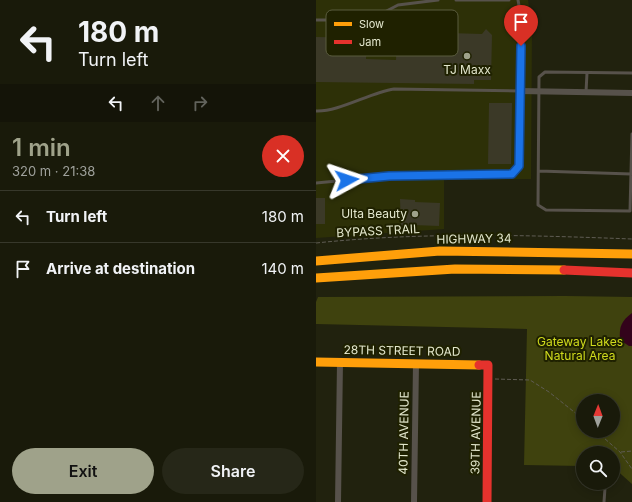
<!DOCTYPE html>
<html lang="en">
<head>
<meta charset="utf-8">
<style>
	body { margin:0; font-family:Inter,sans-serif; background:#262718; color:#f1f3f6; height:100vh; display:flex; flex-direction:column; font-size:15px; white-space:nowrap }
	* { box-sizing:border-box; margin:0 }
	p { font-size:13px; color:#9fa19c }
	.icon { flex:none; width:22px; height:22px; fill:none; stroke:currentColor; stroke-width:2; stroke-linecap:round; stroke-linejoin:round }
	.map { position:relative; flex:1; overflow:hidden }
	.side { display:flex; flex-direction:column; background:#191a0a; width:316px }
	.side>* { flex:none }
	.hud { background:#191a0a; color:#f1f3f6; overflow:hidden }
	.needle { width:26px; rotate:1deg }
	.buttons { position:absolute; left:260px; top:394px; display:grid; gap:8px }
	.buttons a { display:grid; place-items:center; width:44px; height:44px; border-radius:50%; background:#191a0a; box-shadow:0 2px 10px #0003,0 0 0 1px #37382b; font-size:20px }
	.pin { position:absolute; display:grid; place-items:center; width:34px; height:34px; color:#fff; margin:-41px -17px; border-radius:50% 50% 50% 0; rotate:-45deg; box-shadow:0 0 4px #0007 }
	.pin .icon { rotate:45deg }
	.me { position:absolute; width:44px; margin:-22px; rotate:85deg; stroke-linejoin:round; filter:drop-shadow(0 0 3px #0008) }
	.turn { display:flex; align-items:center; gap:14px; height:84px; padding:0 12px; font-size:18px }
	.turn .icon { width:52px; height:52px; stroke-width:2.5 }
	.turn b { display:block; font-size:28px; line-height:34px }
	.lanes { display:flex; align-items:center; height:38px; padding:0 12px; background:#0003; justify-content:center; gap:20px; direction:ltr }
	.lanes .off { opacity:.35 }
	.round { display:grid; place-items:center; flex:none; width:42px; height:42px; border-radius:21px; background:#262718 }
	.head { display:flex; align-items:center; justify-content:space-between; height:68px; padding:0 12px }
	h1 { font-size:24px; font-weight:600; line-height:30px; color:#9fa28a }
	.action { display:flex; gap:8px; margin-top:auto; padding:8px 12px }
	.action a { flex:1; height:46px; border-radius:24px; background:#9fa28a; color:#111; font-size:16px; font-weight:600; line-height:46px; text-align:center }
	.action a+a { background:#262718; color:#f1f3f6 }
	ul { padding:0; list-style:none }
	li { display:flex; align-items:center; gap:12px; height:52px; padding:0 12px; border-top:1px solid #37382b }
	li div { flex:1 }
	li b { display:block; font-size:15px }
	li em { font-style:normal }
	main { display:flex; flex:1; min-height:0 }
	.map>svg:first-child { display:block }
	.built { fill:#2d3007 }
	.green { fill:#3f420e; fill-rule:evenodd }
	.water { fill:#33031b }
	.building { fill:#3b3927 }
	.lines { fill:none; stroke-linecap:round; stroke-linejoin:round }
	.path { stroke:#5f5c53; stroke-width:1; stroke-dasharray:4 2; stroke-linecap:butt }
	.lane { stroke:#57524b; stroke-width:3 }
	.street { stroke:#57524b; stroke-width:6 }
	.slow { stroke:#ff9f0a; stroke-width:9 }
	.jam { stroke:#e5322d; stroke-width:9 }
	.route-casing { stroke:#114b97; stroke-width:10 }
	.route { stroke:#1a73e8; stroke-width:7 }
	.poi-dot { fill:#9fa28a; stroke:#1f2100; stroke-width:1.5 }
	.labels { text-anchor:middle; stroke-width:4; stroke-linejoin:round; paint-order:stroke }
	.poi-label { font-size:12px; fill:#e3e7cd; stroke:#1f2100 }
	.street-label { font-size:12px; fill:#e3e7cd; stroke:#1f2100 }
	.park-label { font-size:12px; fill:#d0db1c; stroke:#1f2100 }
	.key { fill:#1f2100; stroke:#5a5c3e; stroke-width:1 }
	.key-label { font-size:11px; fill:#e3e7cd }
</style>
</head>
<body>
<main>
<section class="side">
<div class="hud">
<div class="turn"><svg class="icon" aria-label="left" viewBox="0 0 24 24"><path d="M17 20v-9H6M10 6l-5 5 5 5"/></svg><div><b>180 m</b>Turn left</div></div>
<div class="lanes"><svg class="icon" aria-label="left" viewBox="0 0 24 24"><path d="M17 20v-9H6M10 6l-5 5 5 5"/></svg><svg class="icon off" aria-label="ahead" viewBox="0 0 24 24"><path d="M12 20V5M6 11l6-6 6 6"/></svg><svg class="icon off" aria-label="right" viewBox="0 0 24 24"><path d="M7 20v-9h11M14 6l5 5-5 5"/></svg></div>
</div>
<div class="head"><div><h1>1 min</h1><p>320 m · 21:38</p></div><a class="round" style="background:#d93025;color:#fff"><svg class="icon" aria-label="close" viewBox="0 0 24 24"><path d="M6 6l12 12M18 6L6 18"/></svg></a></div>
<ul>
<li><svg class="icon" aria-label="left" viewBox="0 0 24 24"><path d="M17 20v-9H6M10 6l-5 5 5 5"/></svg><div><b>Turn left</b></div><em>180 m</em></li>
<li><svg class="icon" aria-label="arrive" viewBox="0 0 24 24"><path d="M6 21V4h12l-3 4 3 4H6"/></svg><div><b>Arrive at destination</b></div><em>140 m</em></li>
</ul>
<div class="action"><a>Exit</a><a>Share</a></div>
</section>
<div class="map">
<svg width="316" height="502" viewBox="0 0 316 502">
	<rect width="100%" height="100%" fill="#21220e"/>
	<path class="built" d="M0,0h212l4,26 -1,153 -87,1v49l-128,9z"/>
	<path class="green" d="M249,296l67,1v187l-19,-17v-14h-30v13l-59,-1 3,-136 -211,-5v-22l2,-5zM267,401h30v30h-30z"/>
	<path class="water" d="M316,313v33h-3l-9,-6c-1,-13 1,-19 12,-27z"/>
	<path class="building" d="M114,13h19v20l33,1 4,-5 6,6 -1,45h-17v4l-158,-2v-45l51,1 -1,21 30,1 1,-41 32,1z
		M173,103h23l-1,61h-23z
		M0,198h9v26h-9z
		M84,199l15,1v2l25,1 -1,23 -26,-1v2h-12z"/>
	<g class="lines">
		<path class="path" d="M0,243c105,-11 211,-8 316,-4
			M179,379l35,1 19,12 34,27
			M280,431l24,21 12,17
			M305,452l11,-1"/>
		<path class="lane" d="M140,0h53
			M0,20h40l21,-4 21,-11 40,-5
			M316,73l-87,-1 -6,5 -1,128 8,5 84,1 2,-77
			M270,92l1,-19
			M0,111c23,1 53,-18 78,-22l126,2
			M223,171l92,3
			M0,183l73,-7 123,-2 7,-8 2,-149 -3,-17
			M288,502l1,-14"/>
		<path class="street" d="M204,91l112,2
			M22,502l2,-140
			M98,502l2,-139"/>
		<path class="slow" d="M0,261l124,-10 192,3
			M0,278l139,-9 109,1
			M0,362l163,3"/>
		<path class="jam" d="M248,270l68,3
			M163,365h9l-1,137"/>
	</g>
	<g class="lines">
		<g class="route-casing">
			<path id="route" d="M31,180l42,-4 123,-2 7,-8 2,-120"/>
		</g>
		<use href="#route" class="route"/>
	</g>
	<g class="poi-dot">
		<circle cx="151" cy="56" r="4"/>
		<circle cx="99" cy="214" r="4"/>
	</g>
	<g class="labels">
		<g class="poi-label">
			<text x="151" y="74">TJ Maxx</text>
			<text x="91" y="218" text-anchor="end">Ulta Beauty</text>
		</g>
		<g class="street-label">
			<text transform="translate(62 231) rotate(-3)" y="4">BYPASS TRAIL</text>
			<text transform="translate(158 239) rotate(-1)" y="4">HIGHWAY 34</text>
			<text transform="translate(86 351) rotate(1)" y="4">28TH STREET ROAD</text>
			<text transform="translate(88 433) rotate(-89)" y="4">40TH AVENUE</text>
			<text transform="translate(160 433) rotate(-89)" y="4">39TH AVENUE</text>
		</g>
		<g class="park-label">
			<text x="264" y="346">Gateway Lakes<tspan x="264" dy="14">Natural Area</tspan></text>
		</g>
	</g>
	<rect x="10" y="10" width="132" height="46" rx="6" class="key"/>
	<rect x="18" y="22" width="18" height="4" fill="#ff9f0a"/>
	<rect x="18" y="40" width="18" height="4" fill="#e5322d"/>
	<g class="key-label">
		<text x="43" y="28">Slow</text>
		<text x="43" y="46">Jam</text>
	</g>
</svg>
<div class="buttons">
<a><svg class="needle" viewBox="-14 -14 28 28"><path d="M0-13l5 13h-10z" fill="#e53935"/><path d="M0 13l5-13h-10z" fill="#9fa19c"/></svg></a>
<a><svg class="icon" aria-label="search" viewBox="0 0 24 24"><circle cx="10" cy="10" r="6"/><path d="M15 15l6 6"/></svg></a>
</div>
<div class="pin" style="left:205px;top:46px;background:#d93025"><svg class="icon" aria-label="arrive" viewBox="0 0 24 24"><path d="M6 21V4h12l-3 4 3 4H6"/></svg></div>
<svg class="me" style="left:31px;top:180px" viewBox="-20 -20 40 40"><path d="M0-17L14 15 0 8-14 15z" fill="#1a73e8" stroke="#fff" stroke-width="4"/></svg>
</div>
</main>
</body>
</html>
